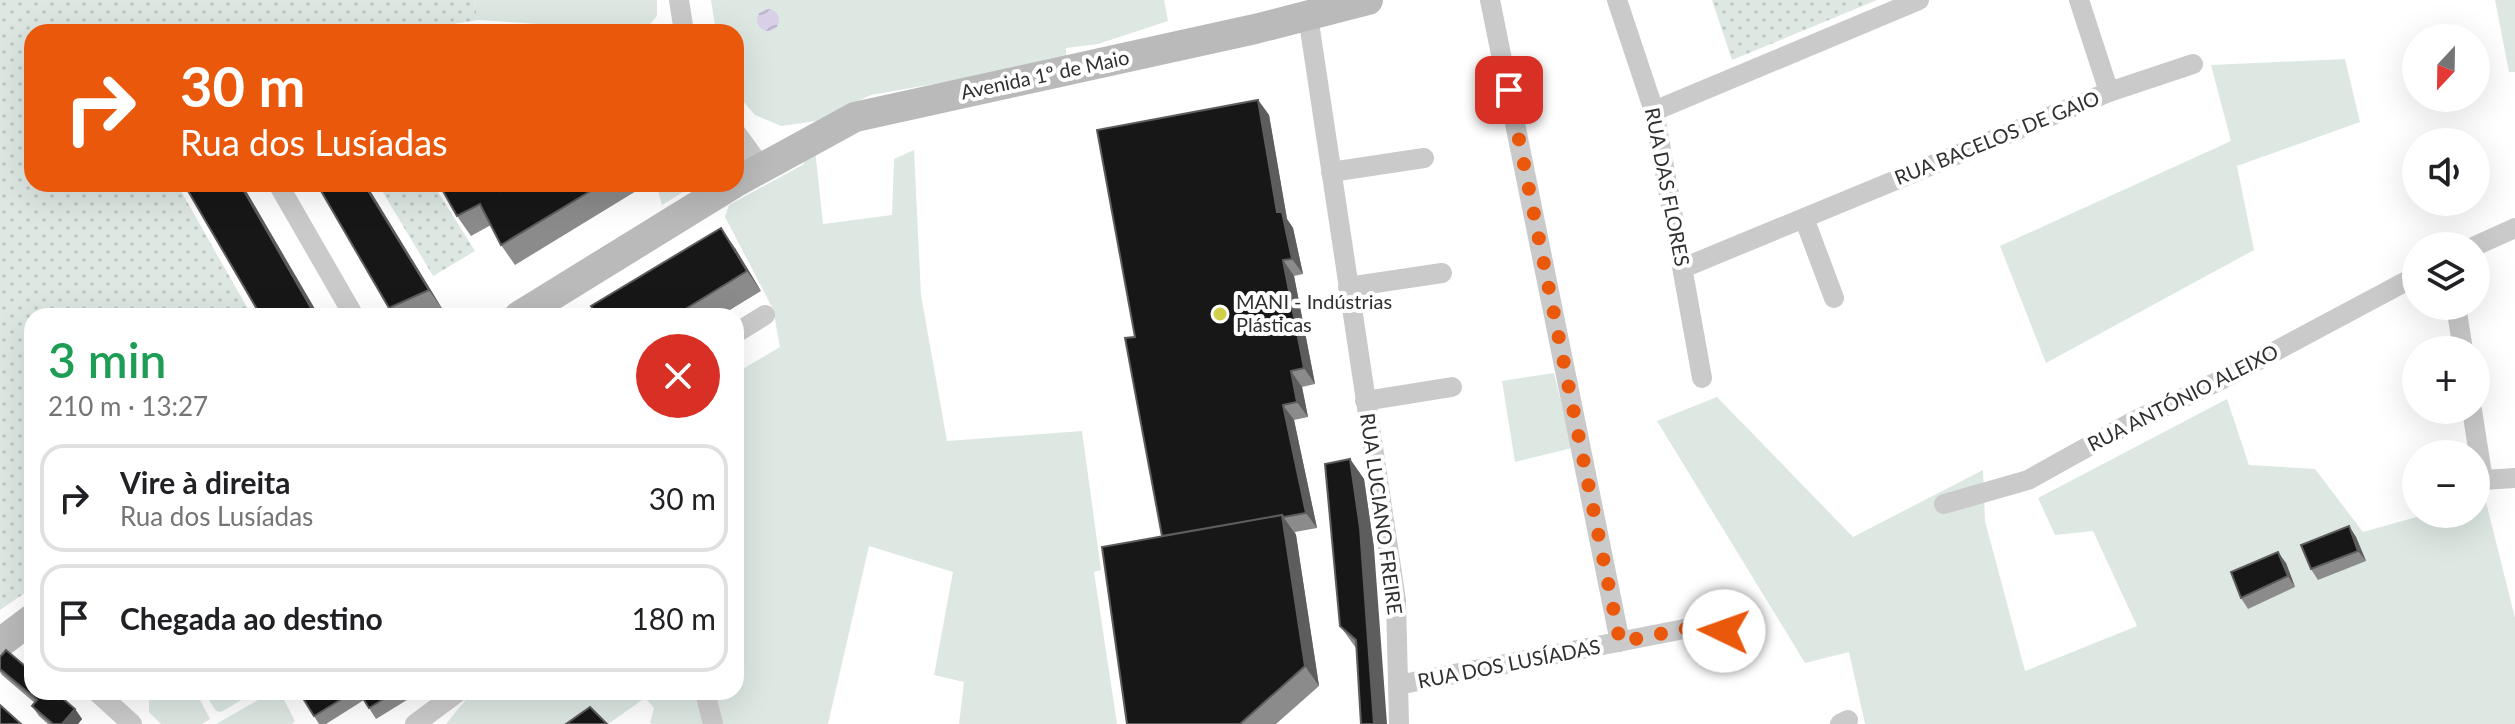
<!DOCTYPE html>
<html lang="pt">
<head>
<meta charset="utf-8">
<style>
	body { margin:0; font-family:Lato,sans-serif; background:#f6f6f6; color:#202124; height:100vh; display:flex; flex-direction:column; font-size:30px; white-space:nowrap }
	* { box-sizing:border-box; margin:0 }
	p { font-size:26px; color:#757577 }
	.icon { flex:none; width:44px; height:44px; fill:none; stroke:currentColor; stroke-width:2; stroke-linecap:round; stroke-linejoin:round }
	.map { position:relative; flex:1; overflow:hidden }
	.side { position:absolute; left:24px; top:308px; width:720px; height:392px; display:flex; flex-direction:column; background:#fff; border-radius:24px; box-shadow:0 8px 32px #0002 }
	.side>* { flex:none }
	.top-card { position:absolute; left:24px; top:24px; width:720px; height:168px; border-radius:24px; box-shadow:0 8px 32px #0002; background:#ea580c; color:#fff; overflow:hidden }
	.needle { width:52px; rotate:202deg }
	.fabs { position:absolute; left:2402px; top:24px; display:grid; gap:16px }
	.fabs a { display:grid; place-items:center; width:88px; height:88px; border-radius:50%; background:#fff; box-shadow:0 8px 32px #0002; font-size:40px }
	.pin { position:absolute; display:grid; place-items:center; width:68px; height:68px; color:#fff; margin:-34px; border-radius:16px; box-shadow:0 4px 12px #0006 }
	.me { position:absolute; width:88px; margin:-44px; rotate:273deg; stroke-linejoin:round; filter:drop-shadow(0 0 6px #0008) }
	.turn { display:flex; align-items:center; gap:28px; height:168px; padding:0 24px; font-size:36px }
	.turn .icon { width:104px; height:104px; stroke-width:2.5 }
	.turn b { display:block; font-size:56px; line-height:68px }
	.round { display:grid; place-items:center; flex:none; width:84px; height:84px; border-radius:42px; background:#f6f6f6 }
	.head { display:flex; align-items:center; justify-content:space-between; height:136px; padding:0 24px }
	h1 { font-size:48px; font-weight:600; line-height:60px; color:#1e9e55 }
	ul { padding:0; list-style:none }
	li { display:flex; align-items:center; gap:24px; height:108px; margin:0 16px 12px; padding:0 8px; border:4px solid #e0e0e0; border-radius:24px }
	li div { flex:1 }
	li b { display:block; font-size:30px }
	li em { font-style:normal }
	.map>svg:first-child { display:block }
	.green { fill:#dde8e3 }
	.park { fill:url(#park-dots) }
	.water { fill:url(#water-waves) }
	.lines { fill:none; stroke-linecap:round; stroke-linejoin:round }
	.street { stroke:#cacaca; stroke-width:20 }
	.secondary { stroke:#bababa; stroke-width:30 }
	.wall { fill:#8b8b8b }
	.shaded-wall { fill:#5d5d5d }
	.building { fill:#171717; stroke:#5d5d5d; stroke-width:2 }
	.route { stroke:#ea580c; stroke-width:14; stroke-dasharray:0 25.2 }
	.poi-dot { fill:#d0cf49; stroke:#fff; stroke-width:3 }
	.labels { text-anchor:middle; stroke-width:8; stroke-linejoin:round; paint-order:stroke }
	.street-label { font-size:20px; fill:#303030; stroke:#fff }
	.poi-label { font-size:20px; fill:#303030; stroke:#fff; text-anchor:start }
</style>
</head>
<body>
<div class="map">
<svg width="2515" height="724" viewBox="0 0 2515 724">
	<defs>
		<pattern id="park-dots" width="8" height="8" patternUnits="userSpaceOnUse" patternTransform="scale(2)"><rect width="8" height="8" fill="#dde8e3"/><path d="M2 2h.1M6 6h.1" fill="none" stroke="#bec7c3" stroke-width="1.8" stroke-linecap="round"/></pattern>
		<pattern id="water-waves" width="16" height="10" patternUnits="userSpaceOnUse" patternTransform="scale(2)"><rect width="16" height="10" fill="#dacfe8"/><path d="M0 5q4-4 8 0t8 0" fill="none" stroke="#bbb2c7"/></pattern>
	</defs>
	<rect width="100%" height="100%" fill="#fff"/>
	<path class="green" d="M474,0h183v16l-13,15 -166,-11z
		M711,0h453l4,21 -70,23 -32,4v13l-195,34 -55,26 -35,5 -26,-11 -19,-22v-61h-20z
		M2495,0h20v72h-6z
		M2345,59l15,63 -123,44 17,84 -208,113 -46,-117 231,-105 -20,-76z
		M815,149l8,75 69,-9 2,-56 20,-9 7,145 26,146 135,-10 19,139 -7,2 23,152h-158l5,-42 -30,-7 19,-103 -84,-26 -41,178h-175l-3,-1 4,-15 -9,-10 -37,26h-162l26,-32h264v-319l44,-26 -7,-38 -48,-92 4,-12 75,-41 -3,-10z
		M656,184h40l-34,21z
		M1554,373l18,75 -57,14 -13,-81z
		M1717,397l136,140 130,-67 2,51 40,150 112,-45 -44,-95 -38,4 -17,-37 189,-99 22,66 66,4 48,63 64,-18h49v-13l9,-3 30,120v106h-650l-16,-72 -44,11 -148,-242z
		M149,692h47l14,27 -8,5h-41l-12,-12z
		M204,692h44l2,3 -29,17 -5,-1z
		M272,692h8l15,29 -3,3h-76z"/>
	<path class="park" d="M0,0h474l4,20 -74,12h-372v152h145l75,132h-220v272l-32,22z
		M1712,0h165l-145,60z
		M378,184h55l42,67 -42,25z"/>
	<path class="water" d="M757 20a11 11 0 1 1 22 0a11 11 0 1 1-22 0Z"/>
	<g class="lines">
		<path class="street" d="M679,0l5,32
			M1490,0l130,642
			M1617,0l37,111 48,267
			M2079,0l30,92
			M1308,16l88,584 3,124
			M1654,111l265,-111
			M736,133l25,34
			M1331,172l93,-14
			M278,184l76,132
			M1804,218l30,80
			M2475,246l40,-18
			M1683,268l426,-176 84,-28
			M1348,287l94,-14
			M2456,306l7,44
			M736,333l29,-18
			M1365,401l87,-14
			M2472,410l11,70 32,-2
			M1944,504l84,-24 106,-59 89,-42 193,-103
			M1714 619a12 12 0 1 1 24 0a12 12 0 1 1-24 0Z
			M1398,685l317,-62
			M97,692l35,32
			M705,692l8,32
			M415,724l43,-32
			M1840,724l8,-4"/>
		<path class="secondary" d="M736,182l119,-65 400,-88 113,-29
			M519,316l214,-132
			M0,643l32,-24"/>
	</g>
	<path class="wall" d="M1258,100l11,15 18,104 6,9 10,46 -9,2 21,108 -13,3 6,30 -14,3 23,108 -22,4 1,3 23,151 -43,38h-149l35,-188 -27,-199z
		M242,184l77,132h-58z
		M366,184l77,126 -13,6h-36l-5,-8z
		M511,184h134l1,1 -131,80 -14,-20 -10,-20 -20,11 -14,-20z
		M735,248l26,43 -41,25h-122z
		M1350,459l14,20 10,69 -18,100 -16,-22z
		M2349,526l7,11 10,24 -48,19 -7,-11z
		M2286,563l9,24 -47,22 -7,-11z
		M0,657l75,52 7,10 -4,5h-30l-9,-8 -7,-10 3,-3 -33,-28 -2,-3z
		M299,692h121l-44,27 -12,-19 -38,24h-7z"/>
	<path class="shaded-wall" d="M1258,100l11,15 18,104 6,9 10,46 -11,-15 -15,-47z
		M240,184h2l77,132h-2l-6,-8z
		M364,184h2l77,126 -14,-20z
		M721,228l14,20 26,43 -14,-20z
		M1283,260l11,16 21,108 -11,-16z
		M1291,371l11,16 6,30 -11,-15z
		M1283,405l11,15 23,108 -11,-15z
		M1350,459l14,20 10,69 13,176h-13z
		M1282,515l14,20 23,151 -14,-20z
		M2349,526l7,11 10,24 -8,-10z
		M2278,552l8,11 9,24 -7,-11z
		M75,709l7,10 -4,5h-16z"/>
	<path class="building" d="M1258,100l19,112h5l10,47 -9,1 21,108 -13,3 6,31 -14,3 23,108 -22,4 -2,-2 -120,21 -37,-198 10,-1 -38,-207z
		M184,184h56l71,124 -12,8h-38z
		M317,184h47l65,106 -40,18z
		M439,184h57l4,7 11,-7h91l-101,61 -21,-41 -23,12z
		M721,228l26,43 -73,45h-76l-7,-10z
		M1350,459l10,69 14,196h-13l-5,-84 -16,-14 -15,-162z
		M1282,515l23,151 -65,58h-113l-25,-177z
		M2349,526l9,25 -47,18 -10,-24z
		M2278,552l10,24 -47,22 -10,-26z
		M6,650l26,22v20h23l20,17 -13,15h-9l-21,-18 5,-6 -37,-31v-12z
		M299,692h54l-39,24z
		M359,692h36l-26,16z
		M0,705l21,19h-21z
		M590,707l17,17h-41z"/>
	<g class="lines">
		<path class="route" d="M1509,90l111,552 95,-19 9,8"/>
	</g>
	<circle class="poi-dot" cx="1220" cy="314" r="8"/>
	<g class="labels">
		<g class="street-label">
			<text transform="translate(1045 75) rotate(-12)" y="7">Avenida 1º de Maio</text>
			<text transform="translate(1997 138) rotate(-22)" y="7">RUA BACELOS DE GAIO</text>
			<text transform="translate(1667 187) rotate(79)" y="7">RUA DAS FLORES</text>
			<text transform="translate(2183 398) rotate(-27)" y="7">RUA ANTÓNIO ALEIXO</text>
			<text transform="translate(1381 514) rotate(82)" y="7">RUA LUCIANO FREIRE</text>
			<text transform="translate(1509 664) rotate(-11)" y="7">RUA DOS LUSÍADAS</text>
		</g>
		<g class="poi-label">
			<text x="1236" y="309">MANI - Indústrias<tspan x="1236" dy="23">Plásticas</tspan></text>
		</g>
	</g>
</svg>
<div class="fabs">
<a><svg class="needle" viewBox="-14 -14 28 28"><path d="M0-13l5 13h-10z" fill="#e53935"/><path d="M0 13l5-13h-10z" fill="#757577"/></svg></a>
<a><svg class="icon" aria-label="sound" viewBox="0 0 24 24"><path d="M4 9h4l5-4v14l-5-4H4zM17 9q2 3 0 6"/></svg></a>
<a><svg class="icon" aria-label="layers" viewBox="0 0 24 24"><path d="M12 4l9 5-9 5-9-5zM3 14l9 5 9-5"/></svg></a>
<a>+</a>
<a>−</a>
</div>
<div class="pin" style="left:1509px;top:90px;background:#d93025"><svg class="icon" aria-label="arrive" viewBox="0 0 24 24"><path d="M6 21V4h12l-3 4 3 4H6"/></svg></div>
<svg class="me" style="left:1724px;top:631px" viewBox="-20 -20 40 40"><circle r="19" fill="#fff"/><path d="M0-13L10 11 0 6-10 11z" fill="#ea580c"/></svg>
<div class="top-card">
<div class="turn"><svg class="icon" aria-label="right" viewBox="0 0 24 24"><path d="M7 20v-9h11M14 6l5 5-5 5"/></svg><div><b>30 m</b>Rua dos Lusíadas</div></div>
</div>
<section class="side">
<div class="head"><div><h1>3 min</h1><p>210 m · 13:27</p></div><a class="round" style="background:#d93025;color:#fff"><svg class="icon" aria-label="close" viewBox="0 0 24 24"><path d="M6 6l12 12M18 6L6 18"/></svg></a></div>
<ul>
<li><svg class="icon" aria-label="right" viewBox="0 0 24 24"><path d="M7 20v-9h11M14 6l5 5-5 5"/></svg><div><b>Vire à direita</b><p>Rua dos Lusíadas</p></div><em>30 m</em></li>
<li><svg class="icon" aria-label="arrive" viewBox="0 0 24 24"><path d="M6 21V4h12l-3 4 3 4H6"/></svg><div><b>Chegada ao destino</b></div><em>180 m</em></li>
</ul>
</section>
</div>
</body>
</html>
